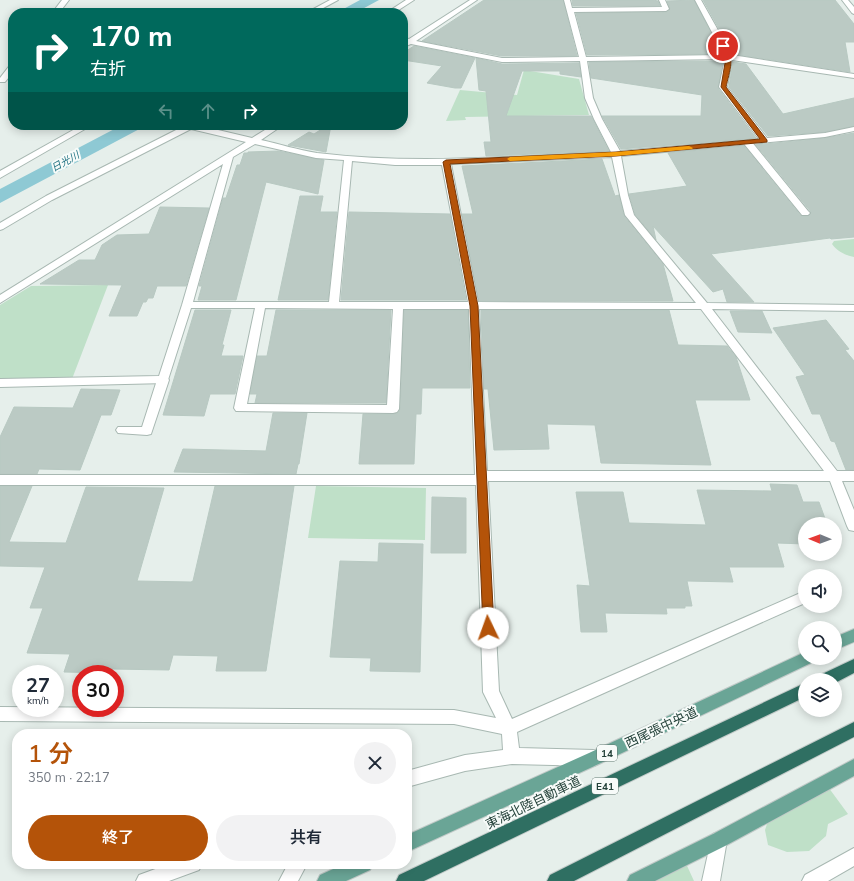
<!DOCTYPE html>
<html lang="ja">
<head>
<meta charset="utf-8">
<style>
	body { margin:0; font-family:"Nunito Sans","Noto Sans JP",sans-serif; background:#f2f2f3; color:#1f2937; height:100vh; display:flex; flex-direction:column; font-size:15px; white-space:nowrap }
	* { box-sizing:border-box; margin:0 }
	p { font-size:13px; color:#747a83 }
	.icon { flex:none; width:22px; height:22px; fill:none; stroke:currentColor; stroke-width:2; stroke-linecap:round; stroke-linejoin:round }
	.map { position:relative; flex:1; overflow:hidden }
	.drawer { position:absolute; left:12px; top:729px; width:400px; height:140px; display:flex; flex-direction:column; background:#fff; border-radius:16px; box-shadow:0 2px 10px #0003 }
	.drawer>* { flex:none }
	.banner { position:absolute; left:8px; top:8px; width:400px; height:122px; border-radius:16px; box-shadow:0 2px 10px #0003; background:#00695c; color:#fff; overflow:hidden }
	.needle { width:26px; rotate:271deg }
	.fabs { position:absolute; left:798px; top:517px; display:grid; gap:8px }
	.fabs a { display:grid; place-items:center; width:44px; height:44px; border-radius:50%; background:#fff; box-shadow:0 2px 10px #0003; font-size:20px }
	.speed { position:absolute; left:12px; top:665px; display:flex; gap:8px; font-size:20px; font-weight:700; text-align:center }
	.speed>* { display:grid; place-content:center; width:52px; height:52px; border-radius:50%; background:#fff; box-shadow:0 2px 10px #0003; line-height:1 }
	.speed small { font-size:10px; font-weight:400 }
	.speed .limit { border:6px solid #d22; background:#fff; color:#111 }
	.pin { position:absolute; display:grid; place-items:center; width:34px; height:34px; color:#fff; margin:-17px; border:2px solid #fff; border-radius:50%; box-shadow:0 1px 4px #0007 }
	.me { position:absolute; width:44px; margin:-22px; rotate:357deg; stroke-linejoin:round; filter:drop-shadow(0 0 3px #0008) }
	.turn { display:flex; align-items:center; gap:14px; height:84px; padding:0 16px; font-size:18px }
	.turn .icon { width:52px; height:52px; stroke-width:2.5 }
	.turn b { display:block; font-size:28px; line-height:34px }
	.lanes { display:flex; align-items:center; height:38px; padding:0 16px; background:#0003; justify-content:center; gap:20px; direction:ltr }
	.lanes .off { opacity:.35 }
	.round { display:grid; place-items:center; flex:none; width:42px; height:42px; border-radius:21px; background:#f2f2f3 }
	.head { display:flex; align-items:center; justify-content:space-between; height:68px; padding:0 16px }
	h1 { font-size:24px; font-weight:600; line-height:30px; color:#b45309 }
	.action { display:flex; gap:8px; margin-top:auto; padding:8px 16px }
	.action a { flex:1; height:46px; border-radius:24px; background:#b45309; color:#fff; font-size:16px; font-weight:600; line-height:46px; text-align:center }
	.action a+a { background:#f2f2f3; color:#1f2937 }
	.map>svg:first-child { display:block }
	.green { fill:#bfe0c8 }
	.water { fill:#8ec9d4 }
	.building { fill:#bbcac4; stroke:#b8c9c2 }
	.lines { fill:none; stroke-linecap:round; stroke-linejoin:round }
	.service-casing { stroke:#a8b8b2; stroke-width:2 }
	.minor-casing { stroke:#a8b8b2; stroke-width:2 }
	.primary-casing { stroke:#c2cac8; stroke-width:2 }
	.motorway-casing { stroke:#c2cac8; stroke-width:2 }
	.service { fill:#fff; fill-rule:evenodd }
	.minor { fill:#fff; fill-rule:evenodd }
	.primary { fill:#6aa596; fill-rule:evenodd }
	.motorway { fill:#2f6f62; fill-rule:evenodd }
	.route { fill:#b45309; stroke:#753606 }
	.slow { fill:#f59e0b }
	.labels { text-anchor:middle; stroke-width:4; stroke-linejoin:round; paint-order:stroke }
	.far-water-label { font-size:10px; font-style:italic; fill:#1c6f80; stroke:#f7fbf9 }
	.shield { fill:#f7fbf9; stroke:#637a73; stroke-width:1 }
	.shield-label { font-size:10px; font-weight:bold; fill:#24423a }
	.near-street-label { font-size:13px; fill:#24423a; stroke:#f7fbf9 }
</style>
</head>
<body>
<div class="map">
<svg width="854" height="881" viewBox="0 0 854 881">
	<rect width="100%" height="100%" fill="#e6efeb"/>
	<path class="green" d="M524,70l55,9 10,36 -124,2 1,3 -20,1 14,-31 57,5z
		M854,239v18c-9,-2 -16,-5 -22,-13l2,-3z
		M108,285l-36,94 -72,1v-75l31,-19z
		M316,486l110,2 -1,52 -117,-2z
		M823,780l25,34 -20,10 -2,12 -17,15 -22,1 -19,-7 -3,-15 7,-21z
		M683,857l11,24h-57z"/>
	<path class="water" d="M360,0h19l-24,13h-19z
		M122,125h25l-147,78v-14z"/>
	<path class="building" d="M484,0h79l14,56h-75l-80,-15z
		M572,0h81l5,1 2,5h-87z
		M694,0l28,54 -135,1 -11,-42 90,-1 4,-3 -3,-8z
		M703,0h132l19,24v18h-9l5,30 -117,-18z
		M414,46l61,12 -14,30h-6l-28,-5 15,-17 -39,-6v-7z
		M476,58l26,6 77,-1 2,14 -21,-3v-3h-38l-16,45h85l18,35 -123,5 -2,-14h7l-5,-51 -7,-1z
		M723,61l-5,27 38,50 -135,11 -19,-33h99l1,-21 -111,-17 -2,-16z
		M733,62l13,2 37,50 71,-16v28l-29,6 -57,4 -39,-49z
		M328,125h3l-5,27 -38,-7 21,-13 5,2z
		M854,133v104l-23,2 -1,-1 -119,16 43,48h-27l-4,-13 -10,3 -60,-66 3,14 -21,-26 -6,-20 58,-8 -19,-33 76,-7 57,70h7l3,-4 -55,-67 69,-7z
		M278,151l46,9 -6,34 -52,-12 -30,118h-38l4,-14h-3l24,-88h3l11,-33h3l4,-12h4v-1z
		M602,159l13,37 4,-1 5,21 39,48 10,37h-194l-17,-87h11l-11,-48z
		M300,196h23l-3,16h17l-9,88h-50z
		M160,207l49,1 -23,78h-29l-4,12h-5l-2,4h-3l-6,14h-28l13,-31 -82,-1 39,-24h16l7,-15 15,-10 32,-1z
		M349,212l101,2 16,86h-125z
		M195,310h36l-9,35h2l-3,11h22l-8,38h-25l-6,22 -41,-1z
		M276,310h115l-5,93h-131l2,-9h-7l7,-38h10z
		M404,310h64l2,78h-48l-1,26h-5l-2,50h-55l4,-50h30l5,-1 2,-4z
		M481,310h188l9,35 49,1 9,11 14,43h-55l16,65 -110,-2 -6,-38 -48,-1 2,25 -55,1 -6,-61h-4z
		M730,311h32l10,22 -34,-1z
		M826,320l23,29 -4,1 9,11v109h-8l-11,-28 -4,-1 -11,-27h-8l-16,-37 9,-2 -32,-47z
		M81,389l39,1 -9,25h-10l-21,55 -41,-1 -2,5h-37v-37l14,-30 59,1z
		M273,413h34l-8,51h-1l-2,10 -122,-2 9,-23 83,2z
		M770,484l27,1 6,17h16l8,22h-22v20l-28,-1 7,24h-55l4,15 -46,-1 5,25h-7v2h-19l1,6 -62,-1 2,19h-26l-4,-47 13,1 -14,-94h47l6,31 77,2 -9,-35 75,1z
		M0,486h32l-23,56 57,1 20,-56 78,1 -27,93 54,1 2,-1 22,-95h79l-28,185h-50l2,-15 -45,-1 -4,15 -57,-1 -1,4 -47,-1 6,-18 -43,-1 16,-45h-13l15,-41 -45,-1z
		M432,497l34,1v55h-35z
		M379,543l44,1 -3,128 -50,-1 1,-13 -41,-1 10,-96 38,1z"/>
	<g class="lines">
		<g class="service-casing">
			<path id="service" d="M745,141h6l57,70 2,2 -2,2h-6l-57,-70 -1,-2z
				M163,376l4,1 2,3 -18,54 -4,1 -29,-2 -2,-3 2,-3h24l15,-47 2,-3z"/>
		</g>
		<g class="minor-casing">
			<path id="minor" d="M62,0h7l-10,13h-7z
				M330,0h8l-24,13h-8z
				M406,0h8l-20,13h-8z
				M470,0h7l-61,41 86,17 77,-1 -15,-57h6l2,8 90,-1 -3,-7h6l4,9 -3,2 -92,1 12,45 138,-2 -29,-55h6l31,55 122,19v4l-122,-18 -5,27 40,51 58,-5 29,-6v4l-29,6 -204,19 7,39 6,20 73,88 147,2v6l-142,-2 125,162h17v10h-12l12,29v21l-5,-1 -2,-4 -17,-45h-342l11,210 13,28 293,-128v12l-288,129 2,16 75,2 6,3 2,5 -2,5 -6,3 -82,-2 -47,7 -58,16v-16l58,-16 38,-5 -1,-16 -48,-10 -454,-3v-14l454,3 42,8 -13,-26 -7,-207h-476v-10h475l-6,-166h-66l-4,100 -2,3 -4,1 -157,-2 -2,-3 21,-100h-64l-24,75 -167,4v-8l159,-3 23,-71 41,-141 -223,139v-8l246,-153 -55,-13 -139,71 -49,29 -3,1v-7l46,-27 136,-69 -3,-2h18l55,13 21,-13h10l-22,15c18,4 37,10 56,13 98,12 196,3 294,-1l-17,-33 -9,-21 -5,-37 -78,1 -91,-18 -5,2 -3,-1v-7l6,1zM725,59l-6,28 40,52 -139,12 -18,-32 -9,-21 -6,-37zM255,144l61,14 28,2 -15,142h-136l40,-145zM612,157l8,38 5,20 71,88 -218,-1 -27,-138zM352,161l43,4h47l26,137h-129zM265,308l128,1 -6,96 -140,-1zM479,309h222l123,162h-337z
				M842,0h6l6,7v7l-2,-1z
				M10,65h3v7l-8,10h-5v-4z
				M82,125h10l-92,53v-7z
				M719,832l6,2 2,6 -7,41h-18l9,-41 2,-6z
				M854,848v18l-26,15h-26l3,-6z
				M169,864h33l-3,6 -30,11h-33l3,-6z
				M288,864h19l-9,17h-19z"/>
		</g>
		<g class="primary-casing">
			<path id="primary" d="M854,629v13l-19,8v-13z
				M805,652v6h8l-2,5 -210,100 -194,89v-17l182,-82z
				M854,759v17l-129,70 -70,35h-28l3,-6 83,-41z
				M344,864h29l-3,6 -24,11h-29l3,-6z"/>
		</g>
		<g class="motorway-casing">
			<path id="motorway" d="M854,659v14l-19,10v-3h-17l2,-5z
				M805,683v14l-381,184h-28l3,-6z
				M854,722v15l-280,144h-27l3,-6z"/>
		</g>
		<use href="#service" class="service"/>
		<use href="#minor" class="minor"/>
		<use href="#primary" class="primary"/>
		<use href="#motorway" class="motorway"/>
	</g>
	<path class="route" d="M723,44c14,8 6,29 3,43l41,53v2l-151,14 -166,8 28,142 16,322 -2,4 -4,1 -4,-1 -1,-4 -13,-322 -27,-144 3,-2 170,-8 144,-13 -39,-52 5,-30 -6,-11z"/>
	<path class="slow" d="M689,146l4,2 -1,1 -76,7 -106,5 -3,-2 3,-2 106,-5z"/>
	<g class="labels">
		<g class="far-water-label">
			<text transform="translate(65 161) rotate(-29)" y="4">日光川</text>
		</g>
		<g class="shield">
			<rect x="597" y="745" width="20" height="16" rx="3"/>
			<rect x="592" y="778" width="26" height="16" rx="3"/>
		</g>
		<g class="shield-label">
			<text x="607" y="757">14</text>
			<text x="605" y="790">E41</text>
		</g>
		<g class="near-street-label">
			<text transform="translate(661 727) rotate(-25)" y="5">西尾張中央道</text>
			<text transform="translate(533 802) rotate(-26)" y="5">東海北陸自動車道</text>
		</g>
	</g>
</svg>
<div class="fabs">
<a><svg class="needle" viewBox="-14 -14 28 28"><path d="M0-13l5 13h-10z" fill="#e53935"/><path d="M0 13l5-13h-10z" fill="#747a83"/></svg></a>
<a><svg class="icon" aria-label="sound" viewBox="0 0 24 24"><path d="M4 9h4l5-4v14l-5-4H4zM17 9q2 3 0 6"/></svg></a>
<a><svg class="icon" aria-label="search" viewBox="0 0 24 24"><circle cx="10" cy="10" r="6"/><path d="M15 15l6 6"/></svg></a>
<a><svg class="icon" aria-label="layers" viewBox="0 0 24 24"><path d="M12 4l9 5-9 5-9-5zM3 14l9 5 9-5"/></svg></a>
</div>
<div class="speed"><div>27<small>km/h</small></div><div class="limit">30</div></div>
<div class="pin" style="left:723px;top:46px;background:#d93025"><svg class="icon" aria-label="arrive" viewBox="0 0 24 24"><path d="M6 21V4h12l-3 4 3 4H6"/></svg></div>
<svg class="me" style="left:488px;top:628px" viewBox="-20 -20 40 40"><circle r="19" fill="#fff"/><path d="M0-13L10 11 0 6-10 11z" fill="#b45309"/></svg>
<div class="banner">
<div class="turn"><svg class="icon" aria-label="right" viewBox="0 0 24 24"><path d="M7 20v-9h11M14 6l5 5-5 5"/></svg><div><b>170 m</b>右折</div></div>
<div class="lanes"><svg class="icon off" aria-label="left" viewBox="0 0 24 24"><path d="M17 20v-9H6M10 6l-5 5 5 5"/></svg><svg class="icon off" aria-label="ahead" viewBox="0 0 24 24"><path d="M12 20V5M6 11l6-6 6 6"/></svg><svg class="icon" aria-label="right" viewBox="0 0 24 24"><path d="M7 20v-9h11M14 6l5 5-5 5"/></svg></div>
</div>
<section class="drawer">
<div class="head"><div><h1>1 分</h1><p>350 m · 22:17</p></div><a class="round"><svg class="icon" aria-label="close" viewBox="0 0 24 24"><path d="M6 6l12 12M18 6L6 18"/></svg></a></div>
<div class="action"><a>終了</a><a>共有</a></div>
</section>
</div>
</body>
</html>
